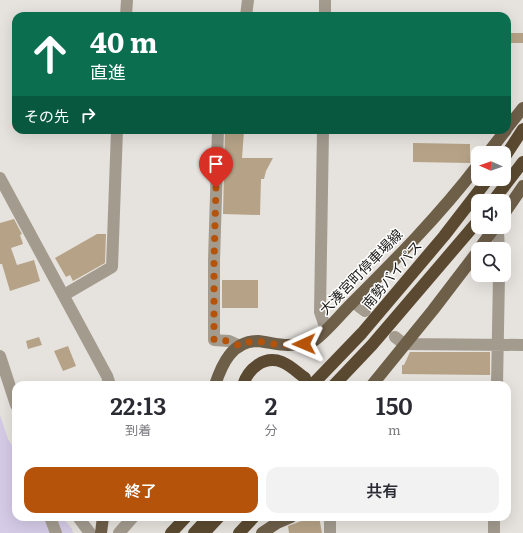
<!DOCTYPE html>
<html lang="ja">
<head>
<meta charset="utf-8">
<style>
	body { margin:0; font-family:Literata,"Noto Sans JP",serif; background:#f2f2f3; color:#2b2b33; height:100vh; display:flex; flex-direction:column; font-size:15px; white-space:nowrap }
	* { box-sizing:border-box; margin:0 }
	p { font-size:13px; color:#7c7c81 }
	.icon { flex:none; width:22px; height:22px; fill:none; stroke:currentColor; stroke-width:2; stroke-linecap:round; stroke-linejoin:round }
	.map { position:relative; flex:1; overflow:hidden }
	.drawer { position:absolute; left:12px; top:381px; width:499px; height:140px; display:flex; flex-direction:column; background:#fff; border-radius:12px; box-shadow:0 4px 16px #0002 }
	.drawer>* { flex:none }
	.top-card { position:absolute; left:12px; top:12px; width:499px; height:122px; border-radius:12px; box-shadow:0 4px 16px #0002; background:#0b6e4f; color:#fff; overflow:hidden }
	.needle { width:26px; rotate:272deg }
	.fabs { position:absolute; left:471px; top:146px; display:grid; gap:8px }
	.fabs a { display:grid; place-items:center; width:40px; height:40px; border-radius:8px; background:#fff; box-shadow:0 4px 16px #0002; font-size:20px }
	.pin { position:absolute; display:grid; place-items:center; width:34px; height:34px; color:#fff; margin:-41px -17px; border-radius:50% 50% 50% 0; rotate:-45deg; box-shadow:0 0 4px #0007 }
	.pin .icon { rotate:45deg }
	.me { position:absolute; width:44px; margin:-22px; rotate:269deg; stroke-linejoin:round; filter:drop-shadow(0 0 3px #0008) }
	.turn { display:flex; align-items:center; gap:14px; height:84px; padding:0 12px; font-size:18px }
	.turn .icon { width:52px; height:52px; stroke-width:2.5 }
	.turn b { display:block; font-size:28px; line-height:34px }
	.then { display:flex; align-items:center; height:38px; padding:0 12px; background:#0003; gap:8px; font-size:15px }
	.eta { display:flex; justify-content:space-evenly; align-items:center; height:68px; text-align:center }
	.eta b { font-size:24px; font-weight:600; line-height:28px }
	.action { display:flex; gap:8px; margin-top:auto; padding:8px 12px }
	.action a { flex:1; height:46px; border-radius:12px; background:#b45309; color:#fff; font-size:16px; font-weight:600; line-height:46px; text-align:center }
	.action a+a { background:#f2f2f3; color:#2b2b33 }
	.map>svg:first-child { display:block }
	.green { fill:#d5cbe7 }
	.building { fill:#b6a387 }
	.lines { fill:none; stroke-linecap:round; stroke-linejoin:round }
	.minor { stroke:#a39b8e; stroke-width:12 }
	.major { stroke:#6e5f49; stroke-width:12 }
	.highway { stroke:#5b4a31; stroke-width:12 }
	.route { stroke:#b45309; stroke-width:7; stroke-dasharray:0 12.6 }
	.labels { text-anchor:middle; stroke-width:3; stroke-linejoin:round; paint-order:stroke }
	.street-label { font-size:14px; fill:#191816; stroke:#fff }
</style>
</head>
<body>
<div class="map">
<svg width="523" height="533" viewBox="0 0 523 533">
	<rect width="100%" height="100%" fill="#e6e2dd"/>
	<path class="green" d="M0,415l8,24 8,13v65h46l10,12 1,4h-73z"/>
	<path class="building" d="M511,33h12v10h-12z
		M225,130l19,1 -2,27h31l-7,13 -2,8h-3l-1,36 -37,-1z
		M413,143l57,1v19l-57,-1z
		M14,219l8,15 -2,1 3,9 -12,4 6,17 17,-5 6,21 -30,10 -8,-27h-2v-41z
		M97,234h9l-1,29 -32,18 -3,-6 -4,2 -11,-19z
		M222,280h36v28h-36z
		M39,337l3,8 -14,4 -2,-8z
		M68,346l8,20 -13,5 -9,-20z
		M410,352h80v23l-88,-1v-9h2z
		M319,517l3,16h-33l-1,-7 16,-6z"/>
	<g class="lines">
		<path class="minor" d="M126,16l1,-16
			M246,16l2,-16
			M325,16v-16
			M218,130l-4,130v80l15,1 11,5
			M323,130l-3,182 6,17
			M0,178l107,198 3,9
			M497,227l1,5 1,17
			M64,295l48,-28 5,-137
			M353,302l12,9
			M395,337l9,7 119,1
			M0,356l16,49
			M497,385l2,-110
			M50,517l6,16
			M78,517l12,16
			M119,533l14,-16
			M330,533v-16
			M494,533v-16"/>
		<path class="major" d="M507,128l16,-20
			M488,153l18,-23
			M504,214l19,-28
			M479,249l16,-22
			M215,385c7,-21 17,-44 43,-44 10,1 20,4 30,4 8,0 17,0 24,-3 9,-4 29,-28 37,-36 45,-45 90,-90 129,-141
			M372,385l61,-75 45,-59
			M101,533l2,-16
			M262,533l15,-10 14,-6"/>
		<path class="highway" d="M504,158l19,-29
			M493,201l30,-39
			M243,385c5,-16 21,-30 39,-23 8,3 16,11 23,16
			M312,385l50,-52 82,-97 44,-57
			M334,385l38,-40 106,-124
			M171,533l15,-16
			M194,533l13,-14
			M204,533l15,-16
			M239,533l15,-16"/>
	</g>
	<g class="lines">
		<path class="route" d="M216,188l-2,72v80l15,1 11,5 8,-4 9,-1 23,4 24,-1"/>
	</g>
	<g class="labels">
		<g class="street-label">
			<text transform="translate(361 272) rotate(-46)" y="5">大湊宮町停車場線</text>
			<text transform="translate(392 275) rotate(-50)" y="5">南勢バイパス</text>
		</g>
	</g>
</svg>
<div class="fabs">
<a><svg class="needle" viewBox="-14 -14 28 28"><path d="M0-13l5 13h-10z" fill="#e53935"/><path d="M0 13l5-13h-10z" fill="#7c7c81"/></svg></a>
<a><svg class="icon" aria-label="sound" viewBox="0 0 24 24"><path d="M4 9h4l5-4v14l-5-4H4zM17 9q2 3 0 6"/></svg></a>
<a><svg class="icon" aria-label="search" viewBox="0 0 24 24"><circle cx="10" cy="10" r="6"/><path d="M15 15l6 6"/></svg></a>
</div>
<div class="pin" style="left:216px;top:188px;background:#d93025"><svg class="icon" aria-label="arrive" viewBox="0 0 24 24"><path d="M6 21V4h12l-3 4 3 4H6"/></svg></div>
<svg class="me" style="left:304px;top:344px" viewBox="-20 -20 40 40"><path d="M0-17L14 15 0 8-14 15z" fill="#b45309" stroke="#fff" stroke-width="4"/></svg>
<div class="top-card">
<div class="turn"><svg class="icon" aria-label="ahead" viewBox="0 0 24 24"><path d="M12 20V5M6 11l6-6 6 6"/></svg><div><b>40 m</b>直進</div></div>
<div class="then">その先<svg class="icon" aria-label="right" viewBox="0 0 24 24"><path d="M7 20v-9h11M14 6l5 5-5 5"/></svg></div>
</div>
<section class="drawer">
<div class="eta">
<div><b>22:13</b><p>到着</p></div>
<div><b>2</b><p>分</p></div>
<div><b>150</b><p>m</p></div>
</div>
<div class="action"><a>終了</a><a>共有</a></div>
</section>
</div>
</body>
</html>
